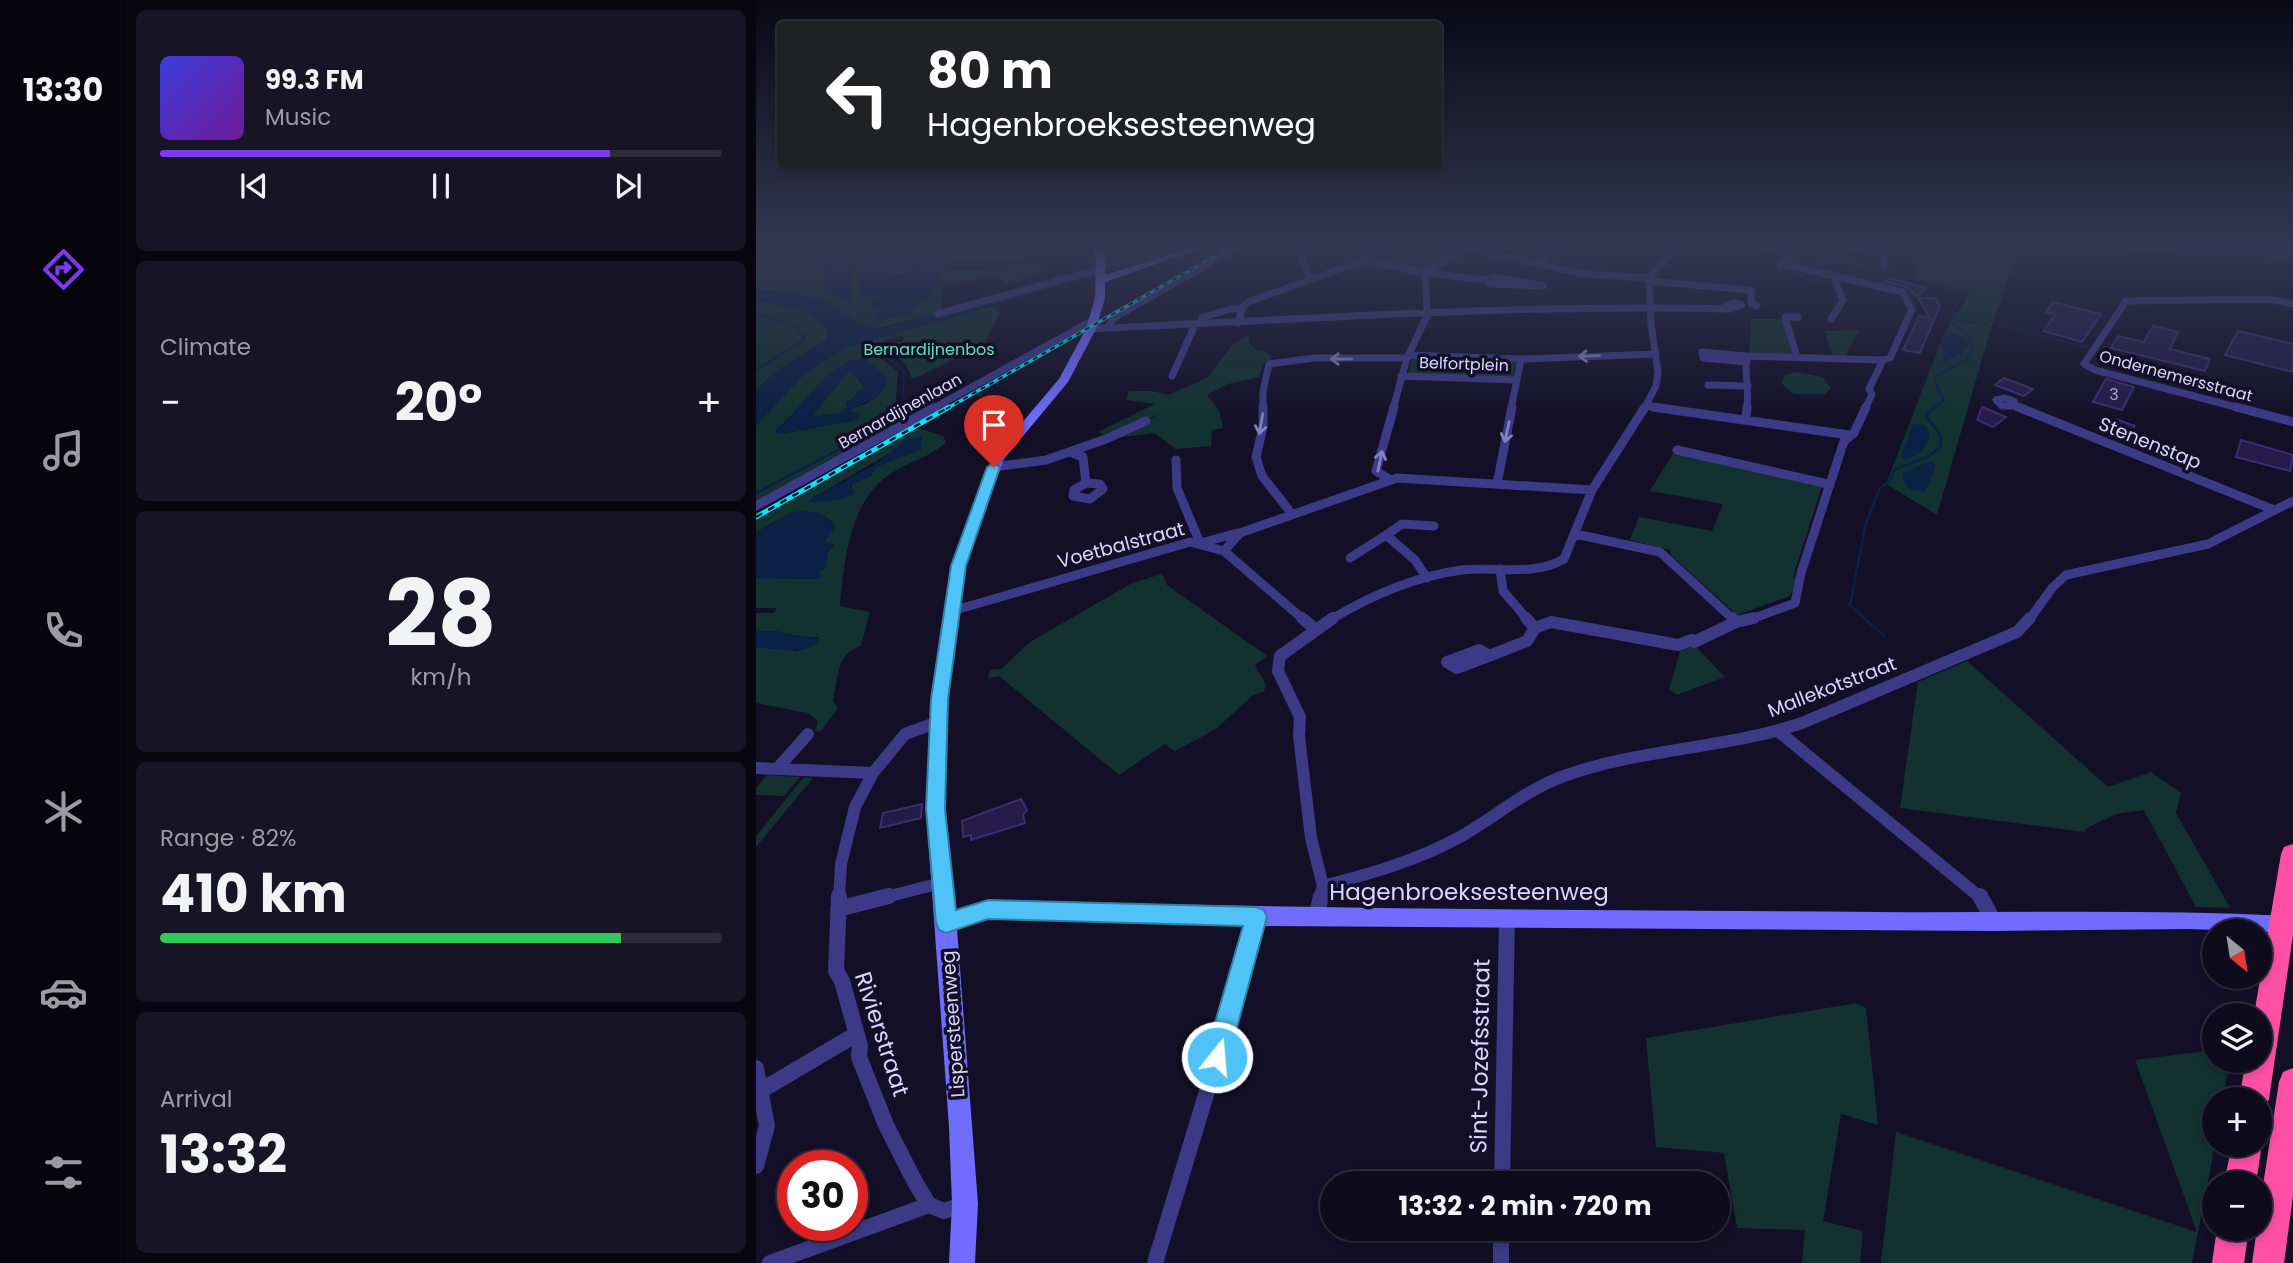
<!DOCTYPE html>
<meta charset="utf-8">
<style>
body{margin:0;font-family:Poppins,sans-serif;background:#171426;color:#f1f3f6;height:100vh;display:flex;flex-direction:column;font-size:26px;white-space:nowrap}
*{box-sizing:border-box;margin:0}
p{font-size:23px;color:#9b9ba4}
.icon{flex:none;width:38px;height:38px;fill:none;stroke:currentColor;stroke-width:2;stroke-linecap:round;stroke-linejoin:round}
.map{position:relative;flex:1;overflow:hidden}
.side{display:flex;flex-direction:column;gap:10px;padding:10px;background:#080610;width:630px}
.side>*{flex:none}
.top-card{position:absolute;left:21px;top:21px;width:665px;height:147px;border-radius:7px;box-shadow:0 4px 10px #0003,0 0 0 2px #2e2b3b;background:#202124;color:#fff;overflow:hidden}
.needle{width:46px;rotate:150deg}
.fabs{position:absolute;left:1446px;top:919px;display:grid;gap:14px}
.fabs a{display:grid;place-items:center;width:70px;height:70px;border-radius:50%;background:#0e0b1d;box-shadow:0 4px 10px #0003,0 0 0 2px #2e2b3b;font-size:35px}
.speed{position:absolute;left:21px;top:1150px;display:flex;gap:14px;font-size:35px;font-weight:700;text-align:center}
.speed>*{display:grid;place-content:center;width:91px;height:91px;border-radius:50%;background:#0e0b1d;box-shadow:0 4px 10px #0003,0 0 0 2px #2e2b3b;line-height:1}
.speed .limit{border:10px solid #d22;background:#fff;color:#111}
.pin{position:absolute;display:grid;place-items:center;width:60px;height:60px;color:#fff;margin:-72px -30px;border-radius:50% 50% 50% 0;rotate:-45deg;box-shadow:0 0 7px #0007}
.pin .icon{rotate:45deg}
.me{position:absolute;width:77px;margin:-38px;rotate:17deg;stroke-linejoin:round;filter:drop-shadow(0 0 5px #0008)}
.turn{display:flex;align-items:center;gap:24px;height:147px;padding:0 35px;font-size:32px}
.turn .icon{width:91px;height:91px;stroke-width:2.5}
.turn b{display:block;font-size:49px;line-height:60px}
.big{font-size:52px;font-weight:700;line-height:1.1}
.side .tile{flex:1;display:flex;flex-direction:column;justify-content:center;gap:10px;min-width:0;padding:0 24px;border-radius:10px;background:#171426}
.side .dial{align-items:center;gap:0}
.dial b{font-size:91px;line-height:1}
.song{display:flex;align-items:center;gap:21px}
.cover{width:84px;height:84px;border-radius:10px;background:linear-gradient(135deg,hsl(240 70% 55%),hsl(280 70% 35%))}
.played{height:7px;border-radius:4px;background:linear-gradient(90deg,#7c3aed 80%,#2e2b3b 80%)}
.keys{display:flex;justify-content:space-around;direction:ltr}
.heat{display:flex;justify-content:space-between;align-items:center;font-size:38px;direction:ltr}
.charge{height:10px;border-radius:5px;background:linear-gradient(90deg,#34c759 82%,#2e2b3b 0)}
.trip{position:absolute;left:564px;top:1171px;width:410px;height:70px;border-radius:35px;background:#0e0b1d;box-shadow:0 4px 10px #0003,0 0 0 2px #2e2b3b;font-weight:700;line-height:70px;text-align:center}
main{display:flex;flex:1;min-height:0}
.tab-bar{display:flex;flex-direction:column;width:126px;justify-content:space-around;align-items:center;background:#06040c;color:#9b9ba4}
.tab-bar .icon{width:49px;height:49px}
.tab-bar .active{color:#7c3aed}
.tab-bar b{font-size:32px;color:#f1f3f6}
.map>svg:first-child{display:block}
</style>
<main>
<nav class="tab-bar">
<b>13:30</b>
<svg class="icon active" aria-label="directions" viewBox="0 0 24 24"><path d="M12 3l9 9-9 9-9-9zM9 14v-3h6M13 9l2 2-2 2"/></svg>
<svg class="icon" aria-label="music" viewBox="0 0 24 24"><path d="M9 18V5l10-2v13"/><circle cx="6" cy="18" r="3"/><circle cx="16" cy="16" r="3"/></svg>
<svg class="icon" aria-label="phone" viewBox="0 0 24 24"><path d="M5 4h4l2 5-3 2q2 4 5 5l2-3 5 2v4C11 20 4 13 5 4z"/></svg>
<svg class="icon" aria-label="climate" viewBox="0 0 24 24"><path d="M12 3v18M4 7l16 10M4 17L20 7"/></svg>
<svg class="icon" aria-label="car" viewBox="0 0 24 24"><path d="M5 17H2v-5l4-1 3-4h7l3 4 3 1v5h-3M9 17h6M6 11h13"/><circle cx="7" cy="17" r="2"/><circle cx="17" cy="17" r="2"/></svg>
<svg class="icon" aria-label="filters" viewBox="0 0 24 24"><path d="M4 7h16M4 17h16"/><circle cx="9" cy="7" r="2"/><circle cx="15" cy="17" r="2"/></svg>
</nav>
<section class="side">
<div class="tile">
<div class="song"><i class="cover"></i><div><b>99.3 FM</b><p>Music</p></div></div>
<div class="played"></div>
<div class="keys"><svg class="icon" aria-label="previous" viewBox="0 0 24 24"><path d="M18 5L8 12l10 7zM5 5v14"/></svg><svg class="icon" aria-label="pause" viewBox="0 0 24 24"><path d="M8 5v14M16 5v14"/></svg><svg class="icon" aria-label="next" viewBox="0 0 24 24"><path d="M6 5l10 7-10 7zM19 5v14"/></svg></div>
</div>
<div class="tile"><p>Climate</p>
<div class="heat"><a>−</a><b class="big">20°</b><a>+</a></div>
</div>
<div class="tile dial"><b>28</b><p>km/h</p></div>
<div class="tile"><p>Range · 82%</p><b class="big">410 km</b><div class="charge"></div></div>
<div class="tile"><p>Arrival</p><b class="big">13:32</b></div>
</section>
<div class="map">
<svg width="1537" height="1263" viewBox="0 0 1537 1263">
<rect width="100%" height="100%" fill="#130f27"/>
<path fill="#123130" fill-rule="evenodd" d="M0,248H58L70,263L71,291L95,302C92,282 103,266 91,248H333L334,252L272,254L262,262L198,260L187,269L245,271L255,264L287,266L276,276L250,284L241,276L186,286L185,314L118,329L110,327L67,301L0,289Z
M349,248H417L350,268Z
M636,248H702L668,270L618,258Z
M1164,248L1262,250L1235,328L1181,515L1130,484L1188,334L1214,292L1158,278Z
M0,301C24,304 60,311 73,333L69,341L25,368L0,389Z
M237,306L244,313L228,344L162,377L155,378C155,364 138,355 127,347L149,340L145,336L110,346L142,372L140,398L144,423L155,418L157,403L176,408L0,505V425L49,373L91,347ZM96,359L120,397L110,404L97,407L94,412L99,420L24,434L19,432C45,407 65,378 96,359Z
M995,319H1027L1038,355L993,354Z
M1103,330L1090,355L1076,354L1068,331Z
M494,334L492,342L500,350L509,351L516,358L508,363L503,377L472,384L451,395L463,410L467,428L456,430L455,446L420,449L398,433L358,438L408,412L352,437L342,432L399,404L370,400L373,391H396L412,395L451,378L477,344Z
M657,358L761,361L757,377L652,373Z
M92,372H96L108,387L90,404L92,407L84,413L55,417Z
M1040,372L1067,377L1075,388L1069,394H1038L1025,383L1029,375Z
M162,428L187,436L190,442C174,458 148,463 130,477C93,505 88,563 84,606L114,612L105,646C80,653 82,679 77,701L82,708L64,732L59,731L62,721L52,713L0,703V647L41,651L61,643L63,637C41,638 22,631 0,631V613H18L21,608H0V578L63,579L62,573L70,566L71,554L78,545L69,543L76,521C48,501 25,517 0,533V520ZM166,437L163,445L120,467L115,476L96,482V492L55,499C92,478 127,455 166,437Z
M918,452L1066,486L1037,577L1040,582L1034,596L981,615L915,555V550L874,540L883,517L956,531L967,504L894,491Z
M406,574L411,585L511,656L499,665L510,685L508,691L496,696L460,729L419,751L409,744L363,775L243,676L232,678L234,670L245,669L274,642L376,583Z
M939,646L969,677L921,695L913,690L924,651Z
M1211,661L1352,787L1395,772L1425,793L1420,813L1474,908L1440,907L1388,810L1360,814L1329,829V832L1144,808L1162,682Z
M11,775L44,777L28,796L0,795V788Z
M48,777L57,778L0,847V836Z
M1101,1003L1110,1008L1122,1125L1085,1114L1067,1221L1107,1231L1104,1263H1046L1049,1230L981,1228L968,1153L900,1147L890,1038Z
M1458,1050V1060L1474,1061L1467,1099H1458L1459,1145L1436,1263H1125L1140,1132L1441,1232L1379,1060Z"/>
<path fill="#0a2045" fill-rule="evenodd" d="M58,248H91C106,271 88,282 98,301L95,302L69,289L70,263Z
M417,248H434L91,347L49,373L0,425V389L25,368L69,341L73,334C60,311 24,304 0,301V289C22,291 46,294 67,301C88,309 105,330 127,329L335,273Z
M118,255L181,259L185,264L106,278L105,258Z
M179,269L183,272L184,286L176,291V298L155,303L165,304L154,314L124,320L117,313L125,308H114L112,303L130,297L109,299L102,291L105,280Z
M1200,334L1210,339L1212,346L1205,354L1188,361L1185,343L1191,335Z
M109,358L132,378C126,404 109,398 95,410L94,412H105L102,419L24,434L19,432C48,408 68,362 109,358ZM92,372H96L108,386L90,405L92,407L84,413L56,417Z
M1161,424L1169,426L1174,433C1173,446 1162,459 1148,459L1145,456L1157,425Z
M164,436L165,448L162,451L120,467L115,476L94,485L99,494L86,499L52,503L55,499L118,465L149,441Z
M1172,462H1177L1180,466L1169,492L1154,489L1147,482V473Z
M36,512C52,510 70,512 79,527L69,542L78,544L71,554L70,566L62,573L65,576L63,579L0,578V533Z
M0,631H23L30,635L65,639C49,657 26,647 5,648L0,647Z"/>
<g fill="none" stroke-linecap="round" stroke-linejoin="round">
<path stroke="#0a2045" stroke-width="2" d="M1031,248L1058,254
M1526,250L1537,251
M1394,252L1405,253
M1416,253L1440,254
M201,256L258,259
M1064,256L1124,270
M1034,263L1043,254
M1033,269L1049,279L1072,282
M1131,272L1204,291L1206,294L1200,306
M1199,308L1195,319L1232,325
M0,313L38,326L49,339L0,370
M1244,325L1331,347
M117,345L148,371L147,396L150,409
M1177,409L1188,400L1177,378L1209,360L1217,350L1212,335L1193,322L1195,319"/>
<path stroke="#0a2045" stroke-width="2.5" d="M143,417L151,414
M148,420L151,414L149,407
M0,493L103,439
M1128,636L1094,605L1110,523L1124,488L1134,481L1138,470L1173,456L1185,446L1184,435L1170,415L1180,407"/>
</g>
<path fill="#241b48" stroke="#3b2d74" stroke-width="2" d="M1133,278L1170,288L1161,296L1148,286L1129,282Z
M1162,298H1179L1184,306L1164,353L1147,350L1163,316L1174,318Z
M1297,302L1345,314L1326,342L1287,331L1300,314L1290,312Z
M1397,326L1422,332L1414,349L1454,359L1449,371L1355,348L1362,336L1388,342Z
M1482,331L1537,344V372L1469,355Z
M1248,378L1277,389L1268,396L1239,385Z
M1350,379L1378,387L1366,410L1337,402Z
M1226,407L1250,417L1237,427L1221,420Z
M1360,419L1379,426L1366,437L1346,429Z
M1485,440L1537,455L1534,471L1480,457Z
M265,799L271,810L267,815L269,823L215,840V835L207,837L206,821Z
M166,804L165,818L124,828L127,813Z"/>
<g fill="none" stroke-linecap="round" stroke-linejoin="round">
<path stroke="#3c3a86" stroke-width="7" d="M541,248L553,276L559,279
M712,248L828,274L893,278
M1010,248L1030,252L1034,257L1024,265
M1097,248L1129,254
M1372,248L1537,254
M610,260L662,272L731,280
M782,263L804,248
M1027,264L1146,292L1156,309L1134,358L1127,360L1113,389L1116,394L1109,409
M1128,268L1129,248
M669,273L709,248
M669,273L671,313
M740,277L787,286L734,284L731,280Z
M892,281L995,290V303L1001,306
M181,314L345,269
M445,318L474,309H486
M1075,319L1087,300L1079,281L1082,278
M482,323L487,306L492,302L604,262L631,248
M351,328L358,318L480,248
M335,329C548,319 761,304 974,309L986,305L978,303L967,308
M652,355L765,359L900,354
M990,356L946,352L947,358L991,362
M1041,357L1029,317H1042
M416,376L439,325
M645,376L761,380
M952,385L992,386
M1249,398L1258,401L1259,406H1246L1240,400Z
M890,406L909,409
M1259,406L1266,409
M176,409L339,319
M507,409V392L513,364L558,358H651
M637,409L651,358L671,316
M755,409L765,359
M888,409L900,386L902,372L895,324L893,278L920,248
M991,409C993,390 989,375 990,356L1127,360
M1487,409L1339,370L1328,364L1370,301L1513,299L1537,304"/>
<path stroke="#3c3a86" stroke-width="9" d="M507,407V427L500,457L506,476L536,514
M897,407L1093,435
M1262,407L1518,510
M1480,407L1537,422
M990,420L991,407
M921,450L1072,484
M314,452L327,457L330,483
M420,460L421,488L444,543L482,533
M238,467L290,460L350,439L390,421
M633,479L620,471L638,407
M330,483L344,484L347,489L334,499L317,496L318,490Z
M741,484L756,407
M0,506L179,407
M819,534L904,552L978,620
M630,535L646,524L678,526
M468,551L484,533L641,478L836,490
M594,558L630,535L659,560L671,578
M744,569L747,591L772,620
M196,611L434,542L468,551L548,620
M574,620C614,596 660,576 706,570C741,566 776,577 808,559L836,490L889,407
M993,620L1039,603L1045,573L1088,441L1098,433L1110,407
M1273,620L1296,588L1310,575L1452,544L1537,501"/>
<path stroke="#3c3a86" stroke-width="12" d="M546,618L559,629
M770,618L779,628
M976,618L980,622
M980,622L998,618
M938,642L980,622
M723,650L733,656L701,668L691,662Z
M733,656L771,641L779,628L795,622L922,645L936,640
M1022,731L1225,898
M0,768L117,773
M21,769L52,734
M567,886C613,874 660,861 702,838C738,818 769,790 808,776C886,748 969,749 1046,723L1261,632L1274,618
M83,898L85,864L99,807L117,773L149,734L182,722
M126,898L185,883
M564,898L567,886L555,838L543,736L544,717L522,671L524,656L577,618"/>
<path stroke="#3c3a86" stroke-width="16" d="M83,896L80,971L86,981L104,1046L103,1057L130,1125L159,1182L173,1205L188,1211L209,1204
M1224,896L1238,922
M82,909L133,896
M560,917L565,896
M0,1068L11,1126L0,1166
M4,1091L99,1035
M746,1183L751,919
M745,1228V1263
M14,1263L173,1205
M399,1263L481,992L500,917"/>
<path fill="#6f6cff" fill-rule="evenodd" d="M337,248H345L350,259L349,275L435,248H447L349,282V298L340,329L312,382L248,459L209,566L192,699L188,809L199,911L232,901L252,900C542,909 831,910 1121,912C1258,913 1396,909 1533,916L1537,917V933L1434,929L1238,931L500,926L232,919L201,929L222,1204L219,1263H193L196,1204L193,1127L170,809L176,699L195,566L236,458L303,379L330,329L339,298L340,259Z
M1503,935C1515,940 1526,951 1531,962L1528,969L1520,972L1512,969L1503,960Z"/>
<path fill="#ff50a5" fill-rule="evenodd" d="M1537,844V935L1513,1099L1508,1109L1503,1112V1099H1483L1490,1060H1503V1015H1498L1525,854L1528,847Z
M1537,1068V1196L1528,1263H1496L1501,1228H1503V1211L1523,1082L1527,1072Z
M1503,1137L1506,1144L1500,1183H1468L1476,1144H1503Z
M1461,1228H1493L1488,1263H1456Z"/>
<defs>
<path id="rail-far1" d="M190,409L473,248"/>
<path id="rail" d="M0,517L193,407"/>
</defs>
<use href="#rail-far1" stroke="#01e7ff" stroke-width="3.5"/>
<use href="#rail" stroke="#01e7ff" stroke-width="5"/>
<use href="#rail-far1" stroke="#130f27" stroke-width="2" stroke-dasharray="5" stroke-linecap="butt"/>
<use href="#rail" stroke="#130f27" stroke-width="2.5" stroke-dasharray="7" stroke-linecap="butt"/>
</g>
<defs><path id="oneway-shaft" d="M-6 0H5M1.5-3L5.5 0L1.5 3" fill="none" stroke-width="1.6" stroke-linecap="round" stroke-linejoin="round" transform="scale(1.75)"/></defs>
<g stroke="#8380bc">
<use href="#oneway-shaft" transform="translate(833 356) rotate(178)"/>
<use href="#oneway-shaft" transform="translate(585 359) rotate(179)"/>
<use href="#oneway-shaft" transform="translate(505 424) rotate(100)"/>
<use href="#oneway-shaft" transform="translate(751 432) rotate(102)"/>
<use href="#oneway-shaft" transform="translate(624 461) rotate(-78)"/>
</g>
<linearGradient id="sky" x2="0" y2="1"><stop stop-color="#0a0815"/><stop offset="0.58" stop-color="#333752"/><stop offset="1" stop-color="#333752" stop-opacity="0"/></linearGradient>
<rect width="1537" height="424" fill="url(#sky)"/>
<path fill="#4fc3f7" stroke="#337fa1" stroke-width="2" d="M238,463L244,467L210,566L192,699L189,809L200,910L232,900L500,907L508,910L511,917L473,1057L469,1065L461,1069L453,1065L449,1057L487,926L232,919L190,933L183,930L180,923L170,809L175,699L195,566L231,467Z"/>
<g text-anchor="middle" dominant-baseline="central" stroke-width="7" stroke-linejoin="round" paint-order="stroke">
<g font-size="16" fill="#60e1bf" stroke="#130f27">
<text x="173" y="349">Bernardijnenbos</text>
</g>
<g font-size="16" fill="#dad5ff" stroke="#130f27">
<text transform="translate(708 364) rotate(2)">Belfortplein</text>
<text transform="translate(1420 376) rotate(15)">Ondernemersstraat</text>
<text transform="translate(144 411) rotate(-29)">Bernardijnenlaan</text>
</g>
<g font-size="16" fill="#aca6d1">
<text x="1358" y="394">3</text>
</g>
<g font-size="19" fill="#dad5ff" stroke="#130f27">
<text transform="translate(1394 443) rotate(22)">Stenenstap</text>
<text transform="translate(365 545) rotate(-15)">Voetbalstraat</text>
<text transform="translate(1076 687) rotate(-21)">Mallekotstraat</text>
<text transform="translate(197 1024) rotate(-94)">Lispersteenweg</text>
</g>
<g font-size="23" fill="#dad5ff" stroke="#130f27">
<text x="713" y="892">Hagenbroeksesteenweg</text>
<text transform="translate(126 1034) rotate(72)">Rivierstraat</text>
<text transform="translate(724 1056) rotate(-89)">Sint-Jozefsstraat</text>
</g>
</g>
</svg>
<div class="fabs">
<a><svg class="needle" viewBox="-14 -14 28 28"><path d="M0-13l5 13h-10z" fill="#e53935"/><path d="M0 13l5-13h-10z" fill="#9b9ba4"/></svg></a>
<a><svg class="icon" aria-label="layers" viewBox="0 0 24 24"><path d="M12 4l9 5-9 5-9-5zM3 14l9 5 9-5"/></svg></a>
<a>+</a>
<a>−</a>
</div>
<div class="speed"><div class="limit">30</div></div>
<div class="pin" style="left:238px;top:467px;background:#d93025"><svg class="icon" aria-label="arrive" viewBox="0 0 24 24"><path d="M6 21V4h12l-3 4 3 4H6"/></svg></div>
<svg class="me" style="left:461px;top:1057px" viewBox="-20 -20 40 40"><circle r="17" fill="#4fc3f7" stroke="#fff" stroke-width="3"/><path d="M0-11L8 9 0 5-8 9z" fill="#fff"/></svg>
<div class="trip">13:32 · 2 min · 720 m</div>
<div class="top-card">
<div class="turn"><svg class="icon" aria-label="left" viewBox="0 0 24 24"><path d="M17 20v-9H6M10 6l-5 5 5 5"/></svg><div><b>80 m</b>Hagenbroeksesteenweg</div></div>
</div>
</div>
</main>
